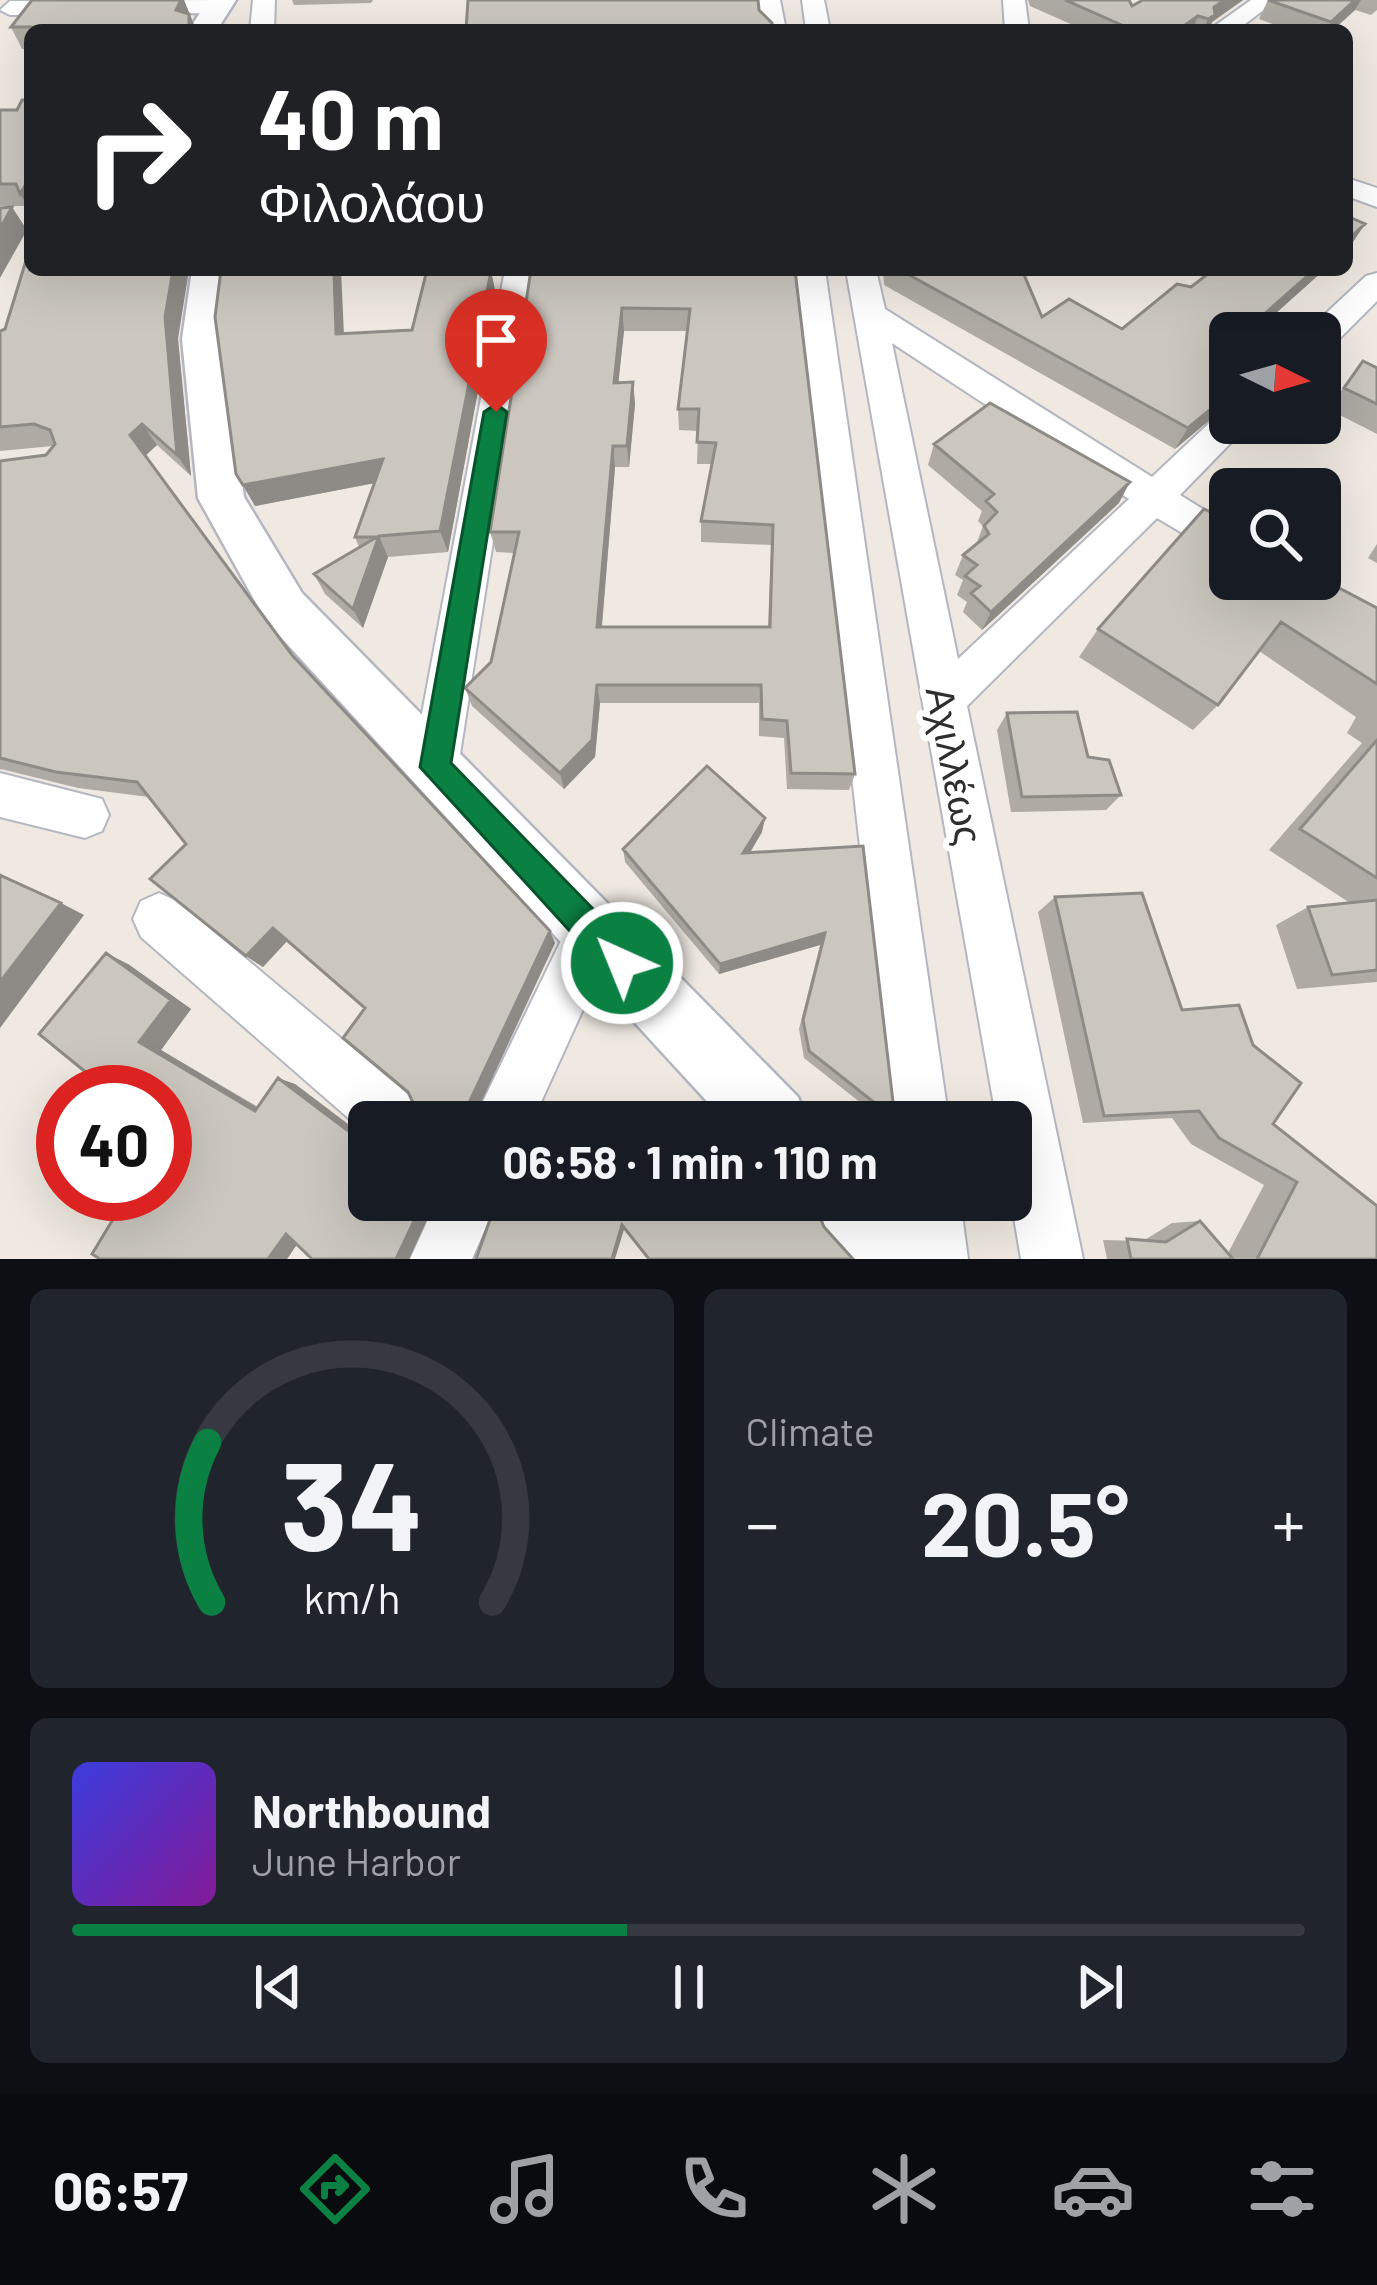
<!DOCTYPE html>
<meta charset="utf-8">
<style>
body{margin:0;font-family:Barlow,sans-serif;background:#20242c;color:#f1f3f6;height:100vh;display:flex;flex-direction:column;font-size:45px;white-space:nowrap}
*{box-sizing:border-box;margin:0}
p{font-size:39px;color:#9ea1a6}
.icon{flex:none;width:66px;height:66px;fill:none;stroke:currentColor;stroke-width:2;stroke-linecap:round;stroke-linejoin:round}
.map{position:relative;height:1259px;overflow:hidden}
.details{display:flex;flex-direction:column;gap:30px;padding:30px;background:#0d0f14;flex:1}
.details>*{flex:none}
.banner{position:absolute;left:24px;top:24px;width:1329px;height:252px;border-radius:18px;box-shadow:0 12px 48px #0002;background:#202124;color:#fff;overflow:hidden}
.needle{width:78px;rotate:95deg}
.controls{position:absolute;left:1209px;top:312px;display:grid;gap:24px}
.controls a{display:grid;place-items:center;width:132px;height:132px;border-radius:18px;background:#171b24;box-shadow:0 12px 48px #0002;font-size:60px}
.speed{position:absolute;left:36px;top:1065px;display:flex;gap:24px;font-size:60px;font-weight:700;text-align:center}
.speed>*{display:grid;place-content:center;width:156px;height:156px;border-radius:50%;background:#171b24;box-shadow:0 12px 48px #0002;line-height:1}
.speed .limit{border:18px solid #d22;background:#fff;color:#111}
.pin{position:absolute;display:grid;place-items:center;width:102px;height:102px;color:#fff;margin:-123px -51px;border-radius:50% 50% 50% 0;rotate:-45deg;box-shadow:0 0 12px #0007}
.pin .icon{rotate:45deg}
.me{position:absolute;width:132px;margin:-66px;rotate:316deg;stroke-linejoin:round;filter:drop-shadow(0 0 9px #0008)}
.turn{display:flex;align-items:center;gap:42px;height:252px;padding:0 36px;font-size:54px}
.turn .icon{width:156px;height:156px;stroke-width:2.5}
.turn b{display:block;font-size:84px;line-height:102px}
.big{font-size:90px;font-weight:700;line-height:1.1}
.details .widget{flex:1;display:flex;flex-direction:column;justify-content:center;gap:18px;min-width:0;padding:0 42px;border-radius:18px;background:#20242c}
.details .dial{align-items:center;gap:0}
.dial svg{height:312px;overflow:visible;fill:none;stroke:#363941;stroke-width:7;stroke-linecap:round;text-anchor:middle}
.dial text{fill:#f1f3f6;stroke:none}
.song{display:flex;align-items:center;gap:36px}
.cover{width:144px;height:144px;border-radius:18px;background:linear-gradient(135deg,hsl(240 70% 55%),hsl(290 70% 35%))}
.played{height:12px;border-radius:6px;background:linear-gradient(90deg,#0b8043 45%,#363941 45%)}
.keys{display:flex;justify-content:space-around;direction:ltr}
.heat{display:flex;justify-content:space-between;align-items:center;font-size:66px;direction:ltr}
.details .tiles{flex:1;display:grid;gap:30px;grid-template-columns:1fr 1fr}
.widget:last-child{grid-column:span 2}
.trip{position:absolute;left:348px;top:1101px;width:684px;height:120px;border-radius:18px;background:#171b24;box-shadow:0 12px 48px #0002;font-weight:700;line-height:120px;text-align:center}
.menu{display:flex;height:192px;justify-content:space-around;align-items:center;background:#090b0e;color:#9ea1a6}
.menu .icon{width:84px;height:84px}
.menu .selected{color:#0b8043}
.menu b{font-size:54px;color:#f1f3f6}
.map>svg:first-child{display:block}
</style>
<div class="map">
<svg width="1377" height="1259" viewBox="0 0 1377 1259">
<rect width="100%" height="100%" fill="#efe9e1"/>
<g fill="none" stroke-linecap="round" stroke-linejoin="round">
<defs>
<path id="minor" d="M221,0L229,6L218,13L10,15L0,10L10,1Z
M253,0H275L274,30H250Z
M758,0H780L786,30H762Z
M802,0H824L830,30H806Z
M1003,0H1025L1029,30H1005Z
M1251,0H1277L1237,30H1209Z
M1347,178L1377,188V207L1347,196Z
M505,270H535L458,767L451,782L435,788L419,782L412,767Z
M795,270H825L949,1122H891Z
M846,270H876L885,309L1152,477L1219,414L1230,411V423H1250L1180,495L1230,526V561L1157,518L967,706L1083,1259H1021L1011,1200V1122H997ZM892,343L1129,499L958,659Z
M1377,273V301L1332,346L1320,349V333L1308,330L1366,276Z
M0,773L102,799L109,815L102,831L85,838L0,817Z
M159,893L177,901L417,1102L426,1122H369V1136L141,937L133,919L141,901Z
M592,906L610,914L618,932L532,1122H473L574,914Z
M437,1200H498L472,1259H410Z
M900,1200H960L968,1259H906Z"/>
<path id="tertiary" d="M208,0H236L217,30H189Z
M192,270H230L222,339L244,497L302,593L798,1097L808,1122H726L266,621L198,498L182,339Z
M812,1200H899L930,1233L941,1259H853L822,1226Z"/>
</defs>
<use href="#minor" stroke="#b4b7c1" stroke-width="4"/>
<use href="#tertiary" stroke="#b4b7c1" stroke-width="5"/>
<use href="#minor" fill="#fff" fill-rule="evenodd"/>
<use href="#tertiary" fill="#fff" fill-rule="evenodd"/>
</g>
<path fill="#afaba4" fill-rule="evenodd" d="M32,0H184L196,30H30V49H22L11,27Z
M292,0H373L371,3L294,5Z
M1028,0H1129L1132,6L1243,0L1212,22L1209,30H1084L1030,6Z
M1268,0H1377V10L1371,15L1355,10L1333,30H1289L1259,19Z
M30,100V209L28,206H0V110H17Z
M531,270H795L855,774L849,790L787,789L784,738L759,736V703H600L595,757L564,789L472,706L465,688L491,662L514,553L496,552L490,532ZM624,331H688L678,409L679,430L698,431L697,464H712L701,521V542L771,545L768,627H602L615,467H629L635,404L633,382L618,383Z
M883,270H1022L1042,317L1122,329L1191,287L1324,270L1267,321L1230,403L1175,449L884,285Z
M496,294L448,552L388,557L363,628L325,594L314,574L359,547L355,537L374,483L255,506L236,474L344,334L412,330Z
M0,331L178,339L191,476L157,445L145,456L292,655L555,943L369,1200H436L409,1259L297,1244L287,1259H100L165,1194L128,964L191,1009L161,1050L258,1107L295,1084L357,1131L415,1121L419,1115L365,1008L287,941L263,967L246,956L186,844L149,797L78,788L1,769L0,770V461L46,455L53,446L0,451Z
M1363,361L1377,368V434L1328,409Z
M934,444L1119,503L982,630L963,612L967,602L957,595L963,580L955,575L963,555L976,545L983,526L978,521L982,511L928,465Z
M1377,544V563L1368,558Z
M1230,579L1377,608V982L1297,989L1276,925L1308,907L1350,903L1269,850L1362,743L1347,733L1356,717L1259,651L1218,705L1193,730L1079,657L1098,629Z
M1007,713L1088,757L1121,795L1106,810L1011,812L997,730Z
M762,832L750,853L863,846L895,1119L890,1122H885L804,1058L799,1029L820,945L719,974L625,862L623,849Z
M1055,897L1182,1010L1273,1124L1377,1259H1107L1103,1240L1143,1241L1172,1223L1200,1221L1228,1253L1264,1185L1191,1144L1172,1118L1083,1123L1038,912Z"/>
<path fill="#8e8b86" d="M181,0H184L196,30H189L176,10Z
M1225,0H1243L1212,22L1209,30H1203L1214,7Z
M1355,0H1361L1355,10L1333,30H1327L1331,22Z
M1198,16L1192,30H1178Z
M28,181L30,185V209L20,194Z
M12,207L27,230L0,278V229Z
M1365,224L1351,245L1347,249V240Z
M173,270H189L178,339L191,476L177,455L165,317Z
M334,270H341L345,356L336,334Z
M1314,270H1324L1254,333L1261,317Z
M491,271L496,294L448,552L440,531Z
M622,308L624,331L616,405L614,383Z
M633,382L635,404L629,467L627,446Z
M1230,393V403L1175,449L1188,428Z
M142,424L157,445L144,457L130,435Z
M613,446L615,467L600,646L597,627Z
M383,459L391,480L255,506L243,485Z
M1130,482L1119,503L982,630L991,612Z
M379,536L388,557L363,628L353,609Z
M597,685L600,703L595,757L564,789L560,773Z
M765,818L762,832L741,867L743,853Z
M61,903L84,915L0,1028V982Z
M273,928L288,940L263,967L246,956Z
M550,931L555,943L472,1122H460Z
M825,933L820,945L719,974L720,964Z
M106,953L128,964L191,1009L161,1050L273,1117L255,1111L139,1042Z
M278,1078L295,1084L369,1140L355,1136Z
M424,1200H436L409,1259H396Z
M622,1225L625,1226L615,1259H612Z
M286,1234H304L287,1259H268Z"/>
<path fill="#cbc7bf" stroke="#8e8b86" stroke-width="3" fill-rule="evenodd" d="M32,0H181L176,10L189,14V30H105L107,27H11Z
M468,0H758L759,10L772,23L773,30H466Z
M1065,0H1129L1132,6L1143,0H1225L1214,7L1215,15L1208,19L1198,16L1178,30H1133Z
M1268,0H1355L1331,22Z
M22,100H30V181H28L20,194L16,184H0V110H17Z
M12,207L0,229V208Z
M1347,216L1365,224L1347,240Z
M28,254H30V270H173L165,317L177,455L142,424L130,435L292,655L550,931L460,1122H369V1200H424L396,1259H312L286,1234L268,1259H100L92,1254L121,1206L108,1194H165V1092H110L39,1034L106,953L171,1000L139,1042L255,1111L278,1078L355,1136L360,1121H415L419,1115L408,1092L343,1038L365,1008L273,928L246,956L150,879L186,844L137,782L56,772L0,758V461L46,455L55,444L50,430L34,424L0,427V331L5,329Z
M221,270H334L336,334L412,330L426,274L491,271L440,531L379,536L353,609L314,574L377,537H355L383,459L243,485L236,474L215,317Z
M531,270H795L855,774L791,773L787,721L762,719L761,685H597L592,740L560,773L465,688L491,662L519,532H490ZM622,308L690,309L678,409H699L697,442L716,443L701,521L773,525L770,627H597L613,446H627L633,382L614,383Z
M900,270H1022L1042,317L1069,299L1122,329L1177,284L1191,287L1213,270H1314L1261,317L1276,326L1272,333H1230V393L1188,428Z
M1363,361L1377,368V404L1344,388Z
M990,403L1130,482L991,612L971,593L980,586L965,576L977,565L963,555L989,534L984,526L997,512L986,501L994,494L934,444Z
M1204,509L1230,521V579L1320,578L1377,608V684L1281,622L1218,705L1098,629Z
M1077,712L1088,757L1109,760L1121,795L1022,797L1007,713Z
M1377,740V878L1300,829Z
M707,766L765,818L743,853L863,846L895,1119L809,1051L803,1020L825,933L720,964L623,849Z
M0,875L61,903L0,982Z
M1142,893L1182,1010L1239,1005L1253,1045L1301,1083L1273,1124L1377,1206V1259H1257L1297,1182L1219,1138L1199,1111L1104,1116L1055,897Z
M1377,900V970L1332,975L1308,907Z
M711,1106L731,1122H695Z
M497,1200H813L824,1227L853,1259H649L622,1225L612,1259H476Z
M1200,1221L1233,1259H1131L1127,1239L1166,1242Z"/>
<path fill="#0b8043" stroke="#07532c" stroke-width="3" d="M496,404L507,412L451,763L634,951L639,963L634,975L622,980L610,975L420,767L484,412Z"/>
<g text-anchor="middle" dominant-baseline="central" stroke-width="12" stroke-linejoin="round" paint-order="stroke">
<g font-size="39" fill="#2e2e2e" stroke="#fff">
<text transform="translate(956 765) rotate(79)">Αχιλλέως</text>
</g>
</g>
</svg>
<div class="controls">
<a><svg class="needle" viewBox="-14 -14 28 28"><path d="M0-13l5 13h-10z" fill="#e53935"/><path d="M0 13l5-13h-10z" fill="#9ea1a6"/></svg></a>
<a><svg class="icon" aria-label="search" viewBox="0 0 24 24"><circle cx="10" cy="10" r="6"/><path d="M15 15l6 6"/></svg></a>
</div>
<div class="speed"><div class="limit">40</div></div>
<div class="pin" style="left:496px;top:412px;background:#d93025"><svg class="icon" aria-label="arrive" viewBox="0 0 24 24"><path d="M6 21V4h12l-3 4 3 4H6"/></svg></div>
<svg class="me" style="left:622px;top:963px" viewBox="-20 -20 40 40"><circle r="17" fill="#0b8043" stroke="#fff" stroke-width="3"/><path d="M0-11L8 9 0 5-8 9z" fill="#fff"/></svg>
<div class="trip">06:58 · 1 min · 110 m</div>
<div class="banner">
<div class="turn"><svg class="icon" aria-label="right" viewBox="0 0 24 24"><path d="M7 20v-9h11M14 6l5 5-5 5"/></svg><div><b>40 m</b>Φιλολάου</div></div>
</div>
</div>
<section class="details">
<div class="tiles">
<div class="widget dial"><svg viewBox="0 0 100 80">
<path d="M14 69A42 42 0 1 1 86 69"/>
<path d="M14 69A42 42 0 0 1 13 28" stroke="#0b8043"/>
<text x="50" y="56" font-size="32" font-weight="700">34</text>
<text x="50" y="72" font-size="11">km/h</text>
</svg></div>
<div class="widget"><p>Climate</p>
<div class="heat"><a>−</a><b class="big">20.5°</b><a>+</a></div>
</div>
<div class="widget">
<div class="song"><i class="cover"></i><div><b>Northbound</b><p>June Harbor</p></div></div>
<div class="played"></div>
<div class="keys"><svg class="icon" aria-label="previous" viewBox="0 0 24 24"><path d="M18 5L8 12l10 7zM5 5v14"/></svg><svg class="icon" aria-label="pause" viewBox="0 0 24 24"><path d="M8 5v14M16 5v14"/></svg><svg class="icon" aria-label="next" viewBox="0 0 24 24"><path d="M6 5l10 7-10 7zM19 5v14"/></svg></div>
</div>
</div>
</section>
<nav class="menu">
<b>06:57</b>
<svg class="icon selected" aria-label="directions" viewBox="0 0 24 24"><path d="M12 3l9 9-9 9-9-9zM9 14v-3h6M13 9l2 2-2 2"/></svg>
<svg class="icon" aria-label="music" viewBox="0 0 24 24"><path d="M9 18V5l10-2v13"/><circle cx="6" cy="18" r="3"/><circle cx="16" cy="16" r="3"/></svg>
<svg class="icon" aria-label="phone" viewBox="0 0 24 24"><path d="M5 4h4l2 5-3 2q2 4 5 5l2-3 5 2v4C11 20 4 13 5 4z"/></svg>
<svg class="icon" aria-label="climate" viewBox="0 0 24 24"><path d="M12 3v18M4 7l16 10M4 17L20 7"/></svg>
<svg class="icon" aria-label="car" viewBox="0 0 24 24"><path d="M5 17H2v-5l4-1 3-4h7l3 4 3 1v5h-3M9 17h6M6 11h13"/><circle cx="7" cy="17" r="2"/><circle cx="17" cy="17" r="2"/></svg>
<svg class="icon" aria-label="filters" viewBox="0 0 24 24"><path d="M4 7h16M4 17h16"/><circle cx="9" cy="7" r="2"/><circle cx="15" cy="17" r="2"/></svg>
</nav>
